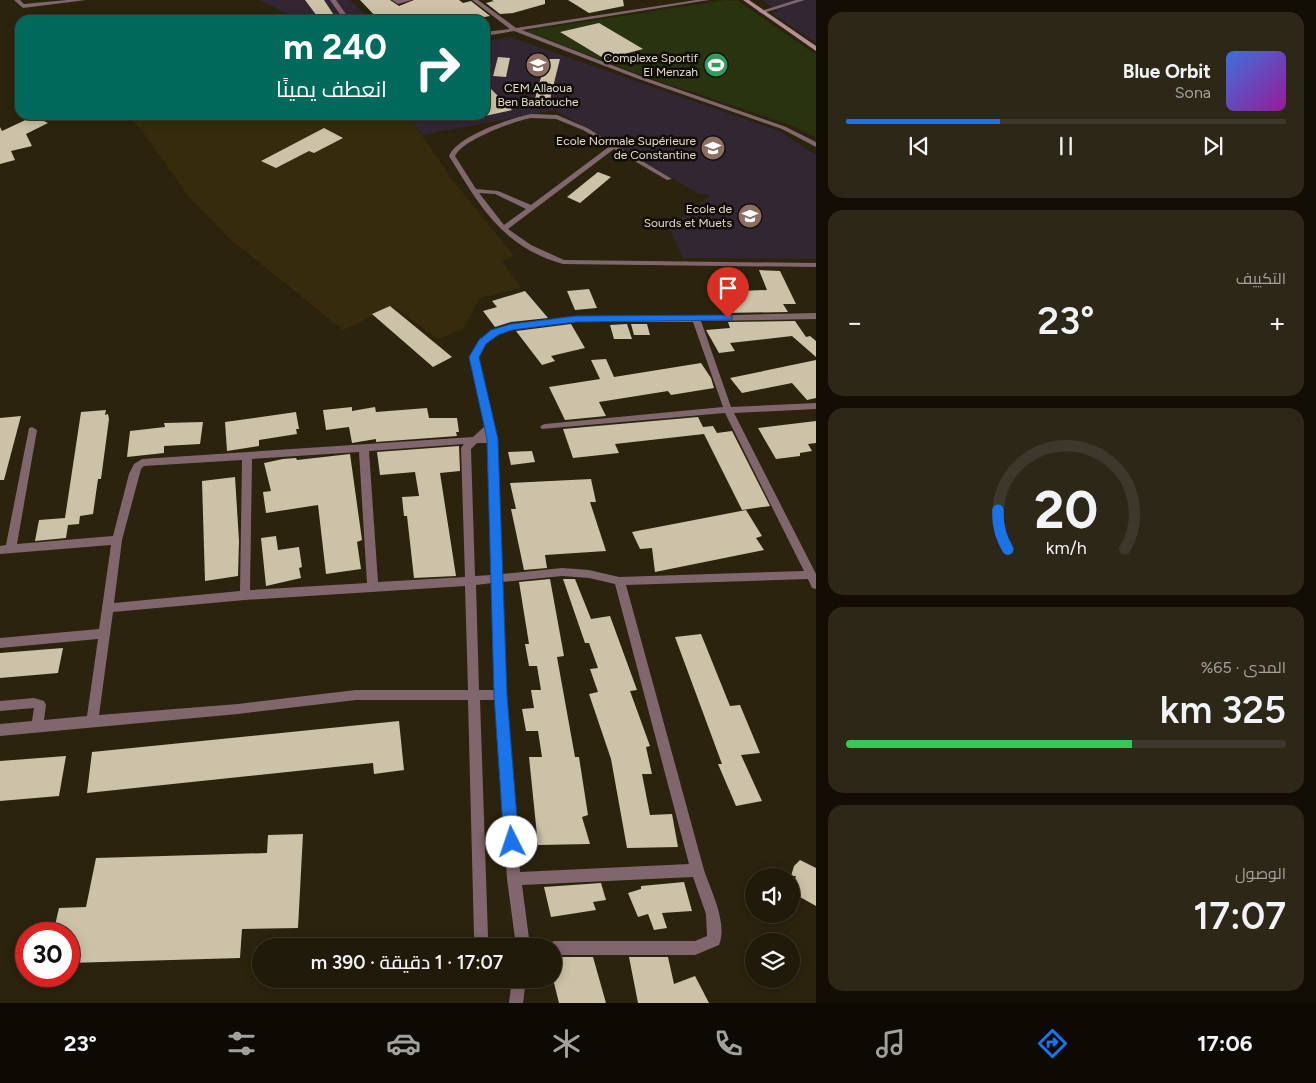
<!DOCTYPE html>
<html lang="ar">
<meta charset="utf-8">
<style>
body{margin:0;font-family:Figtree,Cairo,sans-serif;background:#2d2718;color:#f1f3f6;direction:rtl;height:100vh;display:flex;flex-direction:column;font-size:19px;white-space:nowrap}
*{box-sizing:border-box;margin:0}
p{font-size:16px;color:#a2a19c}
.icon{flex:none;width:28px;height:28px;fill:none;stroke:currentColor;stroke-width:2;stroke-linecap:round;stroke-linejoin:round}
.map{position:relative;flex:1;overflow:hidden;direction:ltr}
.sheet{display:flex;flex-direction:column;gap:12px;padding:12px;background:#120e06;width:500px}
.sheet>*{flex:none}
.hud{position:absolute;left:15px;top:15px;width:475px;height:105px;border-radius:15px;box-shadow:0 2px 12px #0003,0 0 0 1px #3d382b;direction:rtl;background:#00695c;color:#fff;overflow:hidden}
.fabs{position:absolute;left:745px;top:868px;display:grid;gap:10px}
.fabs a{display:grid;place-items:center;width:55px;height:55px;border-radius:50%;background:#201a0a;box-shadow:0 2px 12px #0003,0 0 0 1px #3d382b;font-size:25px}
.speed{position:absolute;left:15px;top:922px;display:flex;gap:10px;font-size:25px;font-weight:700;text-align:center}
.speed>*{display:grid;place-content:center;width:65px;height:65px;border-radius:50%;background:#201a0a;box-shadow:0 2px 12px #0003,0 0 0 1px #3d382b;line-height:1}
.speed .limit{border:8px solid #d22;background:#fff;color:#111}
.pin{position:absolute;display:grid;place-items:center;width:42px;height:42px;color:#fff;margin:-51px -21px;border-radius:50% 50% 50% 0;rotate:-45deg;box-shadow:0 0 5px #0007}
.pin .icon{rotate:45deg}
.me{position:absolute;width:55px;margin:-28px;rotate:356deg;stroke-linejoin:round;filter:drop-shadow(0 0 4px #0008)}
.turn{display:flex;align-items:center;gap:18px;height:105px;padding:0 20px;font-size:22px}
.turn .icon{width:65px;height:65px;stroke-width:2.5}
.turn b{display:block;font-size:35px;line-height:42px}
.big{font-size:38px;font-weight:600;line-height:1.1}
.sheet .card{flex:1;display:flex;flex-direction:column;justify-content:center;gap:8px;min-width:0;padding:0 18px;border-radius:15px;background:#2d2718}
.sheet .dial{align-items:center;gap:0}
.dial svg{height:130px;overflow:visible;fill:none;stroke:#3d382b;stroke-width:7;stroke-linecap:round;text-anchor:middle}
.dial text{fill:#f1f3f6;stroke:none}
.song{display:flex;align-items:center;gap:15px}
.cover{width:60px;height:60px;border-radius:8px;background:linear-gradient(135deg,hsl(220 70% 55%),hsl(300 70% 35%))}
.played{height:5px;border-radius:2px;background:linear-gradient(90deg,#1a73e8 35%,#3d382b 35%)}
.keys{display:flex;justify-content:space-around;direction:ltr}
.heat{display:flex;justify-content:space-between;align-items:center;font-size:28px;direction:ltr}
.charge{height:8px;border-radius:4px;background:linear-gradient(90deg,#34c759 65%,#3d382b 0)}
.trip{position:absolute;left:252px;top:938px;width:310px;height:50px;border-radius:25px;background:#201a0a;box-shadow:0 2px 12px #0003,0 0 0 1px #3d382b;font-weight:600;line-height:50px;text-align:center;direction:rtl}
.tab-bar{display:flex;height:80px;justify-content:space-around;align-items:center;background:#0d0a04;color:#a2a19c}
.tab-bar .icon{width:35px;height:35px}
.tab-bar .on{color:#1a73e8}
.tab-bar b{font-size:22px;color:#f1f3f6}
main{display:flex;flex:1;min-height:0}
.map>svg:first-child{display:block}
</style>
<main>
<section class="sheet">
<div class="card">
<div class="song"><i class="cover"></i><div><b>Blue Orbit</b><p>Sona</p></div></div>
<div class="played"></div>
<div class="keys"><svg class="icon" aria-label="previous" viewBox="0 0 24 24"><path d="M18 5L8 12l10 7zM5 5v14"/></svg><svg class="icon" aria-label="pause" viewBox="0 0 24 24"><path d="M8 5v14M16 5v14"/></svg><svg class="icon" aria-label="next" viewBox="0 0 24 24"><path d="M6 5l10 7-10 7zM19 5v14"/></svg></div>
</div>
<div class="card"><p>التكييف</p>
<div class="heat"><a>−</a><b class="big">23°</b><a>+</a></div>
</div>
<div class="card dial"><svg viewBox="0 0 100 80">
<path d="M14 69A42 42 0 1 1 86 69"/>
<path d="M14 69A42 42 0 0 1 8 45" stroke="#1a73e8"/>
<text x="50" y="56" font-size="32" font-weight="700">20</text>
<text x="50" y="72" font-size="11">km/h</text>
</svg></div>
<div class="card"><p>المدى · 65%</p><b class="big">325 km</b><div class="charge"></div></div>
<div class="card"><p>الوصول</p><b class="big">17:07</b></div>
</section>
<div class="map">
<svg width="816" height="1003" viewBox="0 0 816 1003">
<rect width="100%" height="100%" fill="#2b230d"/>
<path fill="#362b0d" d="M127,115H408L454,182L514,256L502,261L521,288L480,298L463,329L438,339L393,306L343,330L230,239L189,197L142,131Z"/>
<path fill="#332633" d="M259,0H350L370,20H300Z
M761,0H816V43L772,13L778,11Z
M510,37L779,131L816,155V259L683,258L669,228L711,195L699,194L555,110L422,135L408,115H485V41Z"/>
<path fill="#2a330f" d="M726,0L738,1L816,55V137L791,125L644,76L526,31Z"/>
<path fill="#ccc2a7" d="M305,0H324L337,20H320Z
M360,0H390L399,6L414,0H459L463,3L471,1L490,16L469,20H379Z
M491,0H545V4L513,13L500,14L486,3L494,1Z
M568,0H623L624,6L589,13Z
M599,23L643,49L605,59L560,32Z
M498,57L510,58L506,77L493,76Z
M546,59H560L549,103L533,106Z
M485,83L512,110L485,116Z
M34,116L48,123L26,134L32,146L11,151L15,160L0,164V127L2,131Z
M324,128L343,138L314,153L309,151L276,168L261,161Z
M598,172L611,177L580,203L567,197Z
M759,270L780,271L796,304H783L788,312L723,313L715,292L767,290Z
M589,289L597,308L575,310L567,291Z
M525,291L548,318L511,322L495,327L483,311L497,307L492,301Z
M390,306L452,357L433,367L372,314Z
M795,321L806,337L810,336L816,341V357L792,336L730,343L735,351L719,353L706,330L730,328L728,322Z
M571,324L585,348L551,356L555,361L542,365L516,331Z
M627,324L632,339H614L610,325Z
M631,324H647L650,335H634Z
M606,359L614,377L701,363L711,378L714,388L671,395L668,391L599,402L606,416L565,420L549,387L600,379L591,360Z
M816,360V398L807,400L792,383L742,393L730,378Z
M352,407V411L375,407L376,412L427,408L429,418H457L459,432H456L457,436L376,442V439L352,443L349,427L326,430L323,410Z
M106,410L105,415L108,414L109,419L101,479H98L93,514L80,516L79,524L68,525L66,538L35,541L39,520L65,518L81,412Z
M296,412L299,429H296L297,434L259,440V446L227,451L225,422Z
M21,416L4,480H0V418Z
M698,417L703,427L713,426L717,433L732,431L770,506L742,510L704,434L615,444L619,453L573,458L563,429Z
M816,421V443L808,444L812,451L800,453V456L776,459L758,428Z
M203,422L200,444L164,446V453L127,457L130,431L165,427L164,423Z
M459,446L460,471L440,473L456,576L414,578L407,516H404L402,497L419,496L415,472L380,475L377,452Z
M532,451L535,462L511,465L508,452Z
M350,454L362,540L357,542L361,569L326,574L318,505L266,513L263,492L271,491L264,463L283,459L296,458L297,460Z
M235,477L239,541L238,576L205,581L202,481Z
M591,479L596,502H590L606,551L545,555L547,568L524,570L511,509H516L510,483Z
M746,510L762,536L756,538L764,550L655,572L652,548L640,549L632,532Z
M276,536L278,550L299,547L302,567L299,568L301,578L266,586L261,538Z
M550,579L564,656L557,657L575,757H579L588,815L582,817L590,844L538,845L529,757H542L538,731H526L522,709L534,708L531,690H541L537,666H529L525,644H529L519,582Z
M563,579H575L591,619L610,616L637,690L630,691L650,746L646,747L652,774H642L650,815L672,814L678,847L627,848L611,759L589,694L598,692L590,669L598,668L589,643H585Z
M701,634L730,706L740,705L760,753L741,755L762,801L736,806L718,764H722L675,637Z
M63,648L58,673L0,678V653Z
M399,721L404,770L374,774L373,763L87,793L92,752Z
M66,756L59,796L0,801V761Z
M303,834L298,928L242,929L240,958L69,963L73,936H69V934H53L59,908L86,907L96,858L267,853L268,835Z
M800,860L816,868V906L791,892L796,876H791L794,866Z
M684,882L692,911L662,913L667,928L654,930L648,914L638,917L628,893L641,889V886Z
M601,883L606,900L593,902L596,910L551,917L544,887Z
M554,957H593L606,1003H559L554,983Z
M629,957H668L674,984L695,976L709,1003H638Z"/>
<g fill="none" stroke-linecap="round" stroke-linejoin="round">
<path fill="#80676d" fill-rule="evenodd" d="M14,0H20L24,4L67,0H86L23,8Z
M330,0H336L350,20H344Z
M392,0H412L398,4Z
M472,0H478L516,28L696,0H709L522,30L640,76L786,127L816,142V147L782,129L636,78L514,31L485,36V32L510,29Z
M796,0H805L763,13L758,12Z
M531,114L557,115L587,128L672,179L667,180L614,149L508,229L531,245L564,260L816,263V267L563,264C502,247 480,206 449,156C457,136 511,118 531,114ZM531,118L556,119L583,130L610,146L531,205L498,191L476,189L455,156C462,140 514,121 531,118ZM479,193L495,194L526,209L504,225Z
M816,313V319L701,321L731,407L816,403V409L734,413L816,574V589L812,588L808,579L626,585L704,870C711,891 728,923 719,945L695,955H554V946H548L549,943L554,941H695L707,936L706,914L693,877L522,885L530,946H516L507,879L495,700H480L488,936V937L510,941L512,946H477L474,936L468,700H356L238,714L0,736V724L32,721L34,708L0,711V701L34,698L44,701L46,705L44,720L87,716L98,639L0,648V638L99,629L111,545L0,554V546L6,545L29,428L32,427L37,430L17,544L113,536L129,474L134,464L142,459L473,437L485,426L470,357L480,340L492,331L511,324L576,316H696ZM576,322H693L723,407L545,424L542,425L540,427L542,429L725,413L804,571L619,577L589,570L562,568L502,574L497,439L478,357C481,353 483,347 486,344C505,324 551,325 576,322ZM477,443H487L491,575L475,576L471,449ZM464,444L461,448L465,577L378,582L369,451ZM359,452L367,583L250,590L252,459ZM242,460L240,591L114,603L122,540L141,469L144,466ZM562,576L589,578L615,584L689,864L520,872L507,695L502,582ZM492,583L495,690H479L476,585ZM465,586L468,690H356L238,704L99,715L113,612L245,600Z
M512,979H526L523,1003H509Z"/>
<path fill="#b68d97" fill-rule="evenodd" d="M743,0H749L816,46V51Z"/>
</g>
<path fill="#1a73e8" stroke="#114b97" d="M728,315L732,316V320L576,322L512,330L498,335L486,344L479,357L498,439L507,695L519,842L517,847L512,849L506,847L504,842L494,695L487,439L469,357L479,340L491,330L511,324L576,316Z"/>
<defs>
<symbol id="school-disc" viewBox="-11 -11 22 22"><circle r="9.5" fill="#8d6e63" stroke="#110d05"/><path d="M0-5L7-2L0 1L-7-2ZM-4 1L0 2.5L4 1V4Q0 6-4 4Z" fill="#fff"/></symbol>
<symbol id="stadium-disc" viewBox="-11 -11 22 22"><circle r="9.5" fill="#2e9e5b" stroke="#110d05"/><path d="M0-5a6.5 5 0 1 0 0 10a6.5 5 0 1 0 0-10ZM-3.5-1.8h7v3.6h-7Z" fill="#fff"/></symbol>
<symbol id="university-disc" viewBox="-11 -11 22 22"><circle r="9.5" fill="#8d6e63" stroke="#110d05"/><path d="M0-5L7-2L0 1L-7-2ZM-4 1L0 2.5L4 1V4Q0 6-4 4Z" fill="#fff"/></symbol>
</defs>
<g fill-rule="evenodd">
<use href="#school-disc" x="524" y="51" width="28" height="28"/>
<use href="#stadium-disc" x="702" y="51" width="28" height="28"/>
<use href="#university-disc" x="699" y="134" width="28" height="28"/>
<use href="#school-disc" x="736" y="202" width="28" height="28"/>
</g>
<g text-anchor="middle" dominant-baseline="central" stroke-width="5" stroke-linejoin="round" paint-order="stroke">
<g font-size="12" fill="#e0dbce" stroke="#110d05" text-anchor="end">
<text x="698" y="58">Complexe Sportif<tspan x="698" dy="14">El Menzah</tspan></text>
<text x="538" y="88" text-anchor="middle">CEM Allaoua<tspan x="538" dy="14">Ben Baatouche</tspan></text>
<text x="696" y="141">Ecole Normale Supérieure<tspan x="696" dy="14">de Constantine</tspan></text>
<text x="732" y="209">Ecole de<tspan x="732" dy="14">Sourds et Muets</tspan></text>
</g>
</g>
</svg>
<div class="fabs">
<a><svg class="icon" aria-label="sound" viewBox="0 0 24 24"><path d="M4 9h4l5-4v14l-5-4H4zM17 9q2 3 0 6"/></svg></a>
<a><svg class="icon" aria-label="layers" viewBox="0 0 24 24"><path d="M12 4l9 5-9 5-9-5zM3 14l9 5 9-5"/></svg></a>
</div>
<div class="speed"><div class="limit">30</div></div>
<div class="pin" style="left:728px;top:318px;background:#d93025"><svg class="icon" aria-label="arrive" viewBox="0 0 24 24"><path d="M6 21V4h12l-3 4 3 4H6"/></svg></div>
<svg class="me" style="left:512px;top:842px" viewBox="-20 -20 40 40"><circle r="19" fill="#fff"/><path d="M0-13L10 11 0 6-10 11z" fill="#1a73e8"/></svg>
<div class="trip">17:07 · 1 دقيقة · 390 m</div>
<div class="hud">
<div class="turn"><svg class="icon" aria-label="right" viewBox="0 0 24 24"><path d="M7 20v-9h11M14 6l5 5-5 5"/></svg><div><b>240 m</b>انعطف يمينًا</div></div>
</div>
</div>
</main>
<nav class="tab-bar">
<b>17:06</b>
<svg class="icon on" aria-label="directions" viewBox="0 0 24 24"><path d="M12 3l9 9-9 9-9-9zM9 14v-3h6M13 9l2 2-2 2"/></svg>
<svg class="icon" aria-label="music" viewBox="0 0 24 24"><path d="M9 18V5l10-2v13"/><circle cx="6" cy="18" r="3"/><circle cx="16" cy="16" r="3"/></svg>
<svg class="icon" aria-label="phone" viewBox="0 0 24 24"><path d="M5 4h4l2 5-3 2q2 4 5 5l2-3 5 2v4C11 20 4 13 5 4z"/></svg>
<svg class="icon" aria-label="climate" viewBox="0 0 24 24"><path d="M12 3v18M4 7l16 10M4 17L20 7"/></svg>
<svg class="icon" aria-label="car" viewBox="0 0 24 24"><path d="M5 17H2v-5l4-1 3-4h7l3 4 3 1v5h-3M9 17h6M6 11h13"/><circle cx="7" cy="17" r="2"/><circle cx="17" cy="17" r="2"/></svg>
<svg class="icon" aria-label="filters" viewBox="0 0 24 24"><path d="M4 7h16M4 17h16"/><circle cx="9" cy="7" r="2"/><circle cx="15" cy="17" r="2"/></svg>
<b>23°</b>
</nav>
